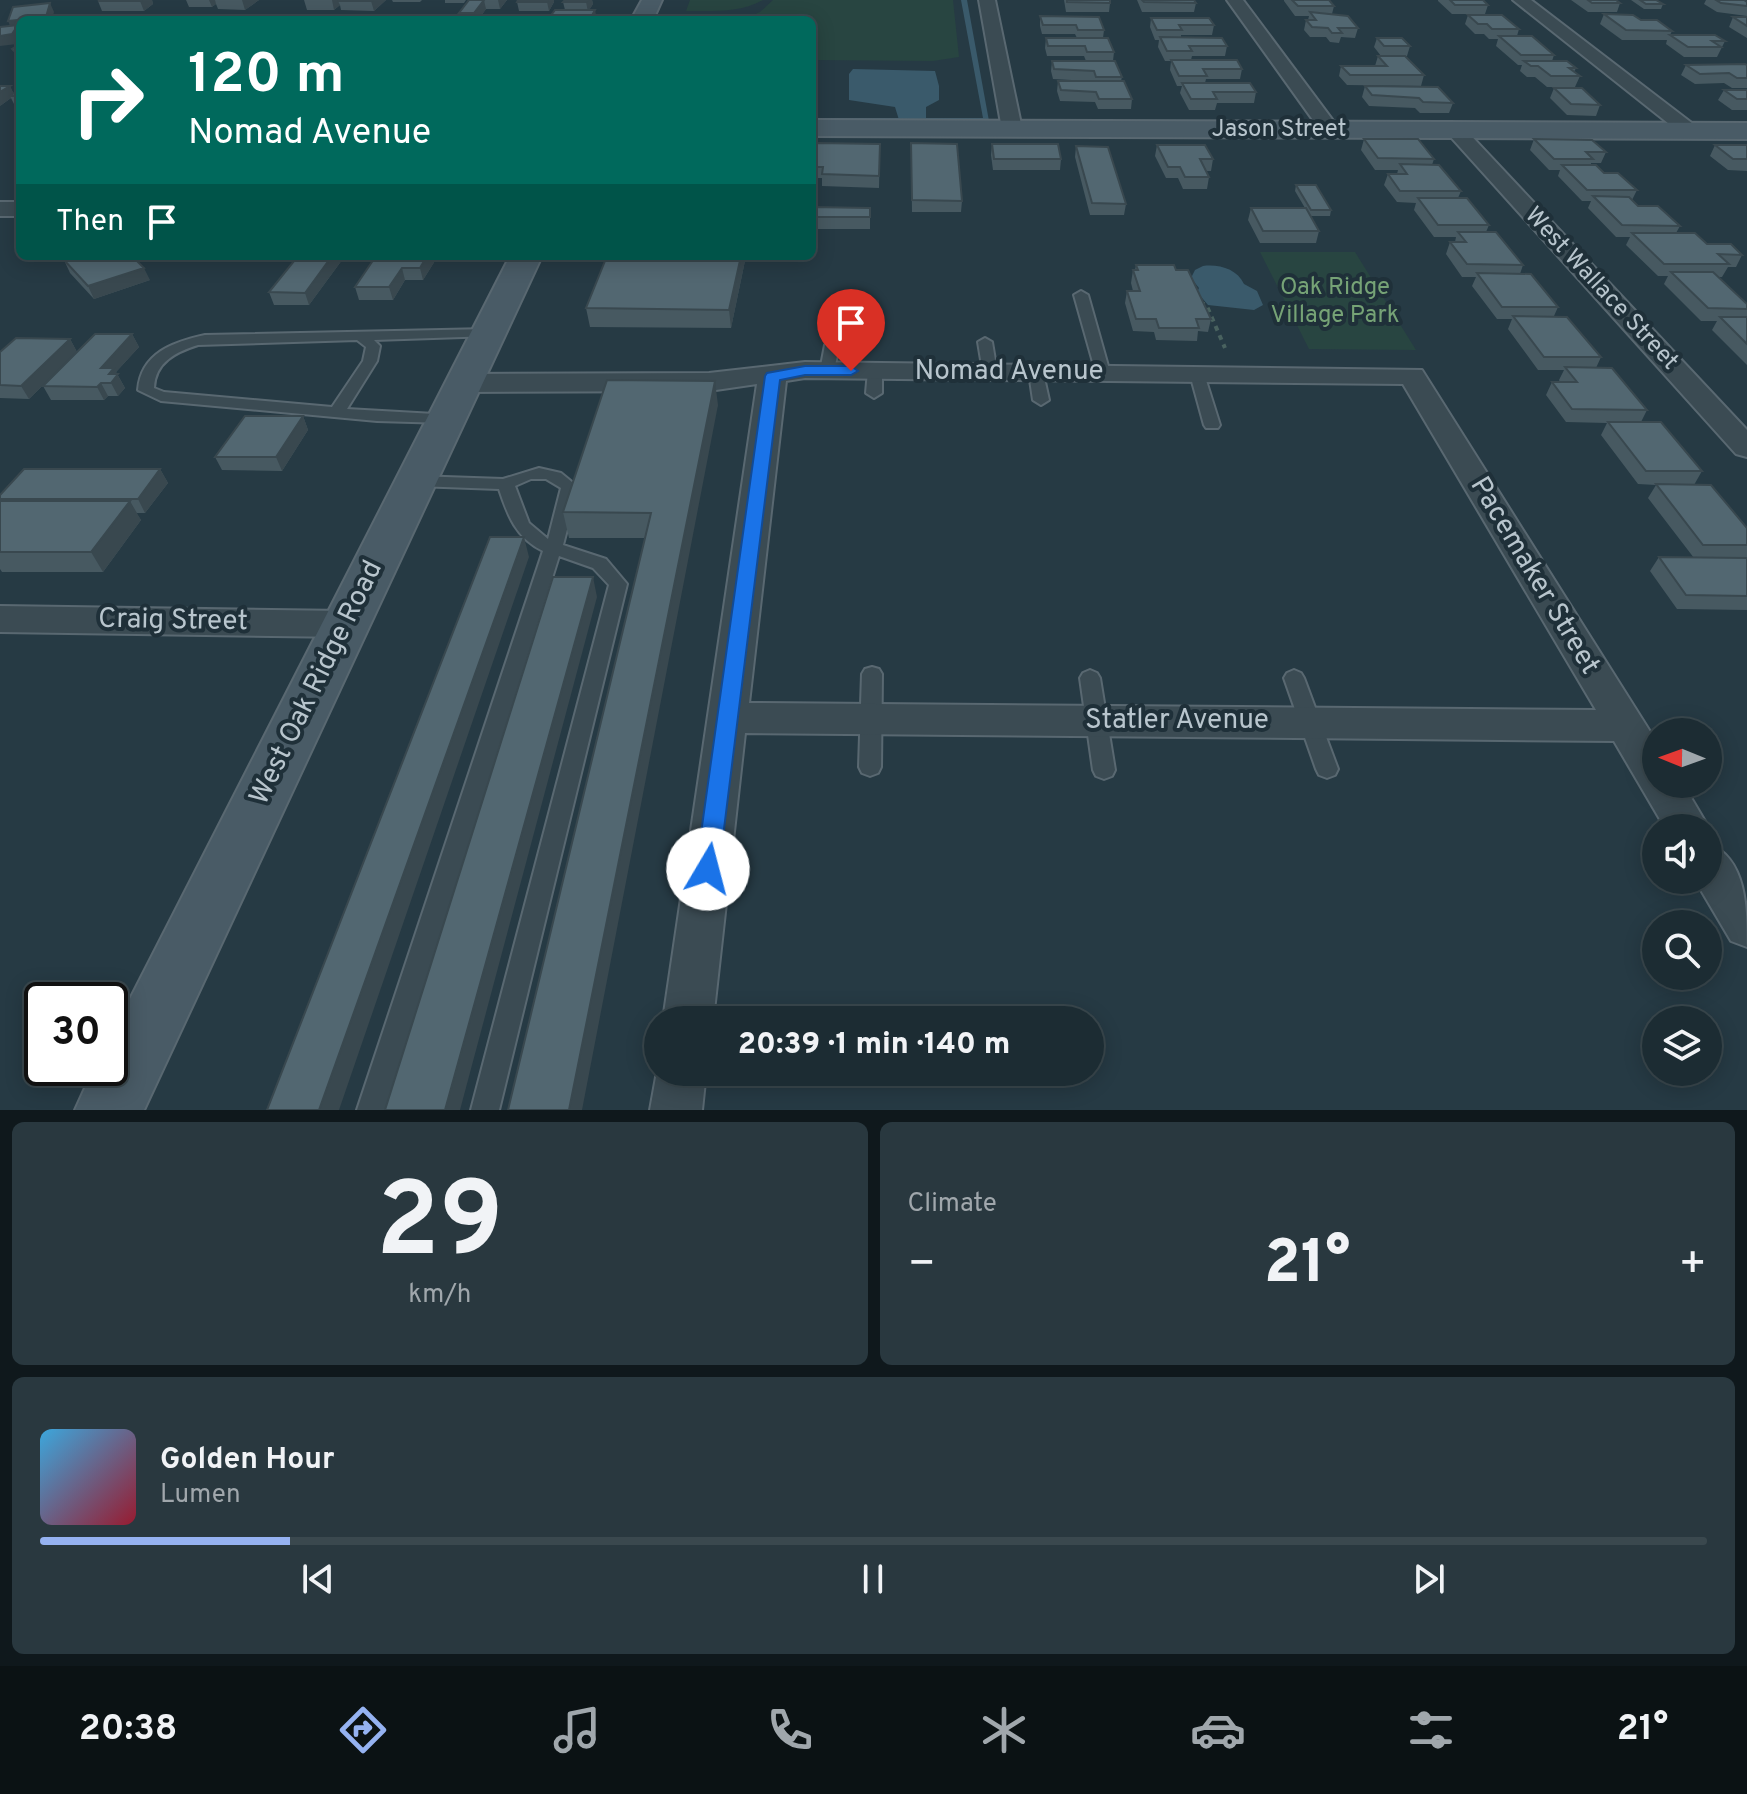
<!DOCTYPE html>
<meta charset="utf-8">
<style>
body{margin:0;font-family:Overpass,sans-serif;background:#29383f;color:#f1f3f6;height:100vh;display:flex;flex-direction:column;font-size:30px;white-space:nowrap}
*{box-sizing:border-box;margin:0}
p{font-size:26px;color:#a0a7ac}
.icon{flex:none;width:44px;height:44px;fill:none;stroke:currentColor;stroke-width:2;stroke-linecap:round;stroke-linejoin:round}
.map{position:relative;height:1110px;overflow:hidden}
.panel{display:flex;flex-direction:column;gap:12px;padding:12px;background:#0f181c;flex:1}
.panel>*{flex:none}
.guide{position:absolute;left:16px;top:16px;width:800px;height:244px;border-radius:12px;box-shadow:0 4px 20px #0003,0 0 0 2px #3a484e;background:#00695c;color:#fff;overflow:hidden}
.needle{width:52px;rotate:271deg}
.tools{position:absolute;left:1642px;top:718px;display:grid;gap:16px}
.tools a{display:grid;place-items:center;width:80px;height:80px;border-radius:50%;background:#1c2c33;box-shadow:0 4px 20px #0003,0 0 0 2px #3a484e;font-size:40px}
.speed{position:absolute;left:24px;top:982px;display:flex;gap:16px;font-size:40px;font-weight:700;text-align:center}
.speed>*{display:grid;place-content:center;width:104px;height:104px;border-radius:50%;background:#1c2c33;box-shadow:0 4px 20px #0003,0 0 0 2px #3a484e;line-height:1}
.speed .limit{border:4px solid #111;border-radius:12px;background:#fff;color:#111}
.pin{position:absolute;display:grid;place-items:center;width:68px;height:68px;color:#fff;margin:-82px -34px;border-radius:50% 50% 50% 0;rotate:-45deg;box-shadow:0 0 8px #0007}
.pin .icon{rotate:45deg}
.me{position:absolute;width:88px;margin:-44px;rotate:8deg;stroke-linejoin:round;filter:drop-shadow(0 0 6px #0008)}
.turn{display:flex;align-items:center;gap:28px;height:168px;padding:0 40px;font-size:36px}
.turn .icon{width:104px;height:104px;stroke-width:2.5}
.turn b{display:block;font-size:56px;line-height:68px}
.then{display:flex;align-items:center;height:76px;padding:0 40px;background:#0003;gap:16px;font-size:30px}
.big{font-size:60px;font-weight:800;line-height:1.1}
.panel .tile{flex:1;display:flex;flex-direction:column;justify-content:center;gap:12px;min-width:0;padding:0 28px;border-radius:12px;background:#29383f}
.panel .dial{align-items:center;gap:0}
.dial b{font-size:104px;line-height:1}
.song{display:flex;align-items:center;gap:24px}
.cover{width:96px;height:96px;border-radius:12px;background:linear-gradient(135deg,hsl(200 70% 55%),hsl(350 70% 35%))}
.played{height:8px;border-radius:4px;background:linear-gradient(90deg,#95b2f1 15%,#3a484e 15%)}
.keys{display:flex;justify-content:space-around;direction:ltr}
.heat{display:flex;justify-content:space-between;align-items:center;font-size:44px;direction:ltr}
.panel .tiles{flex:1;display:grid;gap:12px;grid-template-columns:1fr 1fr}
.tile:last-child{grid-column:span 2}
.trip{position:absolute;left:644px;top:1006px;width:460px;height:80px;border-radius:40px;background:#1c2c33;box-shadow:0 4px 20px #0003,0 0 0 2px #3a484e;font-weight:800;line-height:80px;text-align:center}
.menu{display:flex;height:128px;justify-content:space-around;align-items:center;background:#0b1214;color:#a0a7ac}
.menu .icon{width:56px;height:56px}
.menu .current{color:#95b2f1}
.menu b{font-size:36px;color:#f1f3f6}
.map>svg:first-child{display:block}
</style>
<div class="map">
<svg width="1747" height="1110" viewBox="0 0 1747 1110">
<rect width="100%" height="100%" fill="#263a44"/>
<path fill="#284541" d="M690,0H763C740,13 712,11 686,11Z
M773,0H953L959,57L933,61L815,60L812,80V20H742L760,12Z
M1260,252H1355L1416,350L1309,349Z"/>
<path fill="#3a5a6b" d="M853,69L935,71L939,86V100L926,107V120H899L895,107L849,100V74Z
M1203,266C1219,264 1237,269 1244,284L1257,291L1263,305L1254,310L1208,305L1197,292L1199,288L1191,278L1195,270Z"/>
<g fill="none" stroke-linecap="round" stroke-linejoin="round">
<path fill="#3a5a6b" fill-rule="evenodd" d="M961,0H967L989,121L812,122V118H983Z"/>
<defs>
<path id="lane" d="M1081,291L1088,295L1110,373L1108,376H1098L1096,373L1074,295Z
M488,329L495,333L493,336L374,340L380,346L377,361L347,409L452,415L454,418L446,423L377,421L161,401L138,390C141,353 173,342 205,335ZM357,340L366,347L363,361L332,407L164,392L154,388C155,362 176,352 198,345Z
M985,338L992,342L997,372L990,376L983,372L978,342Z
M832,341L839,345L834,371L827,375L820,371L825,345Z
M875,367L882,371V393L874,398L866,393L868,371Z
M1036,369L1043,373L1049,400L1041,405L1033,400L1029,373Z
M1197,370L1204,374L1220,425L1218,428H1206L1204,425L1190,374Z
M539,468L561,473L578,487L563,545L606,559L627,584L499,1110H471L609,585L593,568L559,556L385,1110H357L543,551C516,538 508,516 499,489L416,486L408,481L416,476L503,479ZM546,479L561,488L548,539L529,523L515,486L531,479Z
M872,667L879,669L882,674L881,767L878,773L870,776L862,773L859,767L862,674L865,669Z
M1090,670L1097,673L1100,678L1115,770L1112,776L1104,779L1096,776L1093,770L1080,678L1083,673Z
M1294,670L1301,673L1304,678L1338,769L1335,775L1327,778L1319,775L1316,769L1284,678L1287,673Z"/>
<path id="street" d="M979,0H995L1022,129L1019,133L1012,135L1002,129Z
M1227,0H1243L1337,126L1340,130L1337,134H1323Z
M1513,0H1531L1697,127L1700,131L1697,135H1683Z
M1456,125L1463,127L1747,430V457L1736,454L1449,135L1446,131Z
M0,202H20V216H0Z
M805,362L1422,370L1656,741V784H1683L1709,828L1708,831V828H1665L1614,741L745,733L713,1020H663L757,384L709,391L464,392L454,389L450,383L454,377L464,374L709,373ZM805,378L1403,384L1596,710L749,703L786,381Z
M0,606L346,611L359,615L364,624L359,633L346,637L0,632Z
M1708,843C1747,859 1747,908 1747,947L1731,941L1695,880H1708Z
M658,1066V1072H706L702,1110H650Z"/>
<path id="secondary" d="M642,0H662L653,20H631Z
M812,120L1747,123V139L812,136Z
M510,256H542L144,1110H75L94,1068H110V1038Z"/>
</defs>
<use href="#lane" stroke="#596871" stroke-width="4"/>
<use href="#street" stroke="#596871" stroke-width="4"/>
<use href="#secondary" stroke="#596871" stroke-width="4"/>
<path stroke="#49625f" stroke-width="4" stroke-dasharray="5 5" stroke-linecap="butt" d="M1200,304H1206L1225,348"/>
<use href="#lane" fill="#3b4b53" fill-rule="evenodd"/>
<use href="#street" fill="#3b4b53" fill-rule="evenodd"/>
<use href="#secondary" fill="#495b66" fill-rule="evenodd"/>
</g>
<path fill="#475961" d="M152,0L153,4L144,11H102L98,1Z
M186,0H259L245,10L218,9L216,4L212,7H189Z
M304,0H386L374,11L341,10L340,5L334,10H307Z
M392,0H422L420,2H393Z
M445,0H466L464,3H445Z
M469,0H507L500,9H486L478,20H461L459,13Z
M518,0L554,2L549,11H519L517,2Z
M592,0L593,4L589,10L597,20H549V18L565,10L563,2Z
M1064,0H1110V3L1109,12H1066Z
M1137,0H1194L1196,3L1194,12H1142Z
M1284,0H1329L1334,6L1332,14L1358,28L1355,38L1341,37L1339,43L1330,42L1326,37H1310L1304,30L1306,20H1308L1309,16H1295L1284,1Z
M1438,0H1483L1488,5L1485,14H1452L1438,1Z
M1571,0H1616L1620,3L1617,12H1588Z
M1631,0H1656L1663,4L1661,9H1644Z
M1706,0H1744L1747,2V16L1717,12L1704,4Z
M1604,14L1641,20L1672,31L1670,35L1725,41L1717,57H1684L1666,44L1667,40H1622L1600,24Z
M1468,15L1519,29L1517,36L1554,55L1552,61L1576,68L1574,72L1580,76L1575,87H1547L1535,77H1527L1520,71L1522,65H1518L1496,46L1498,39H1489L1484,34H1475L1465,24Z
M1040,16L1104,30L1103,38L1114,52L1113,61L1122,77L1121,81L1132,99L1131,109H1098L1095,102L1060,101L1057,91L1058,81H1090L1053,79L1051,71L1052,61H1086L1084,56H1047L1045,48L1046,38H1077L1075,34H1042L1040,26Z
M1733,17H1747V38L1729,27Z
M1151,18L1214,25L1212,35H1181V37L1227,46L1225,56H1192L1191,60L1242,69L1240,79H1206L1205,83L1256,92L1254,103H1217L1215,110H1189L1180,93L1182,86H1177L1170,70L1171,61H1165L1158,47L1159,40H1155L1150,27Z
M1377,38L1410,46L1407,56H1381L1374,47Z
M1378,56L1424,75L1421,86L1347,85L1339,76L1341,66H1375Z
M1686,65H1747V88H1732L1724,83L1695,84L1681,75Z
M10,86L13,93L20,89V106H15L11,98L0,106Z
M1365,86L1453,103L1449,113H1420L1415,108L1369,106L1362,97Z
M1554,88L1600,105L1596,116L1567,115L1550,98Z
M1724,90H1747V110H1732L1718,100Z
M1364,139L1434,159L1432,165L1461,191L1458,198L1489,225L1486,232L1523,265L1520,274L1558,307L1554,316L1601,357L1596,368L1647,410L1641,422L1702,471L1694,485L1747,528V610L1677,609L1650,571L1659,557L1694,558L1648,498L1656,485L1638,484L1601,435L1607,423L1566,422L1546,395L1552,382H1560L1559,380L1564,370H1538L1508,329L1512,319H1497L1472,286L1476,277H1462L1446,254L1450,242H1455L1456,237H1434L1414,210L1416,203L1397,202L1384,185L1388,174H1397L1398,170H1375L1361,150Z
M1534,139L1606,152L1601,163H1591V165L1637,190L1632,200L1638,206L1680,226L1676,233L1742,255L1736,267H1728L1722,277H1718L1747,304V365L1712,330L1717,321H1701L1664,284L1668,276H1658L1626,245L1630,237H1616L1588,208L1591,201H1582L1558,176L1560,170H1549L1530,150Z
M911,143L962,201L961,212H912Z
M880,144L879,188L822,186V178H812V149Z
M992,144L1061,159L1060,170H993L991,155Z
M1157,145L1213,159L1211,171H1206L1209,177L1207,189H1183L1178,178H1166L1155,156Z
M1715,145H1747V171L1728,170L1710,156Z
M1076,146L1126,204L1124,215H1090L1075,157Z
M1296,185L1331,210L1330,216H1310L1319,231L1316,243H1260L1248,220L1251,208H1305L1295,191Z
M812,207L870,208V229H817L815,242H812Z
M20,228V242L15,232Z
M298,256H345L309,305H274L269,292Z
M376,256H438L423,280H405L393,300H359L355,287Z
M607,256H746L731,328L590,327L586,308Z
M64,260L150,280L94,299L70,273Z
M1136,265L1176,270L1211,319L1208,332L1198,331L1197,341L1156,340L1154,332L1133,331L1125,303L1127,291H1133L1131,283L1133,270H1135Z
M132,334L139,347L116,372L125,388L118,396H108L104,400H51L43,386Z
M70,339L77,352L29,399L0,398V352Z
M718,405L645,538H569L563,512Z
M303,416L308,430L282,471L222,470L215,457Z
M160,469L168,483L145,513H136L141,520L103,572H2L0,569V495Z"/>
<path fill="#39484f" d="M142,0H152L153,4L144,11L140,1Z
M209,0H222H215L216,4L212,7Z
M242,0H259L245,10Z
M332,0H345L338,1L340,5L334,10Z
M373,0H386L374,11L371,1Z
M484,0L486,9L478,20H475L474,13Z
M498,0H507L500,9Z
M548,0H554V2L549,11L547,2Z
M588,0H592L593,4L588,12L586,2Z
M50,3L54,12L52,20H20V38L17,44L0,46V36L12,31L8,21Z
M595,10L597,20H590V19Z
M10,86L15,96H10L11,98L0,106V92Z
M332,256H345L309,305L305,293Z
M427,256H438L423,280L420,268Z
M741,256H746L731,328L729,310Z
M144,268L150,280L94,299L88,286Z
M402,268L405,280L393,300L389,287Z
M132,334L139,347L116,372L125,388L118,396L111,383L101,368Z
M70,339L77,352L29,399L21,386Z
M715,381L718,405L582,1110H569Z
M101,383L108,396L104,400L97,387Z
M303,416L308,430L282,471L276,457Z
M160,469L168,483L145,513L138,499Z
M130,501L141,520L103,572L91,552Z
M524,537L529,557L339,1110H319Z
M593,577L597,597L460,1110H445Z"/>
<path fill="#526771" stroke="#39484f" stroke-width="2" d="M100,0H142L140,1H98Z
M340,0H373L371,1H338Z
M469,0H484L474,13H459Z
M518,0H548L547,2H517Z
M565,0H588L586,2H563Z
M1067,0H1110V3L1067,2Z
M1142,0H1194L1196,3L1144,2Z
M1292,0H1329L1334,6H1298Z
M1450,0H1483L1488,5H1455Z
M1588,0H1616L1620,3H1592Z
M1640,0H1656L1663,4H1646Z
M1716,0H1744L1747,2V6L1721,3Z
M50,3L46,17L8,21L13,7Z
M555,10H595L590,19L549,18Z
M1310,12L1348,16L1358,28H1338L1342,33H1332L1328,28L1312,27L1306,20H1316Z
M1604,14L1633,15L1641,20H1657L1672,31L1626,30Z
M1468,15H1502L1519,29H1492L1487,24H1478Z
M1040,16L1099,17L1104,30H1078L1076,25H1043Z
M1733,17H1747V26Z
M1151,18H1209L1214,25H1179L1182,30H1157Z
M18,25L12,34L0,36V27Z
M1670,35H1715L1725,41H1712L1721,47H1688Z
M1499,36H1532L1554,55H1521Z
M1160,37L1222,38L1227,46H1189L1192,51H1167Z
M1046,38H1108L1114,52H1087L1085,46H1048Z
M1377,38H1402L1410,46H1384Z
M20,44V52L16,53L12,49Z
M1378,56H1405L1424,75H1350L1341,66H1387Z
M1171,60H1237L1242,69H1203L1207,76H1179Z
M1052,61H1115L1122,77H1096L1094,71L1054,69Z
M1524,61H1567L1576,68H1569L1580,76H1551L1538,66H1531Z
M1745,64L1747,65V78H1737L1729,73L1700,74L1686,65Z
M1058,81H1124L1132,99H1099L1096,92L1061,90Z
M1182,83H1250L1256,92H1213L1217,99H1191Z
M0,86H10L0,92Z
M1365,86L1438,87L1453,103L1423,102L1419,98L1372,95Z
M1554,88H1582L1600,105L1571,104Z
M20,89V96H10Z
M1724,90H1747V99H1737Z
M1364,139H1418L1434,159L1378,158Z
M1534,139L1592,140L1606,152H1586L1593,159H1554Z
M817,143L880,144L879,176L822,174L823,167H812V149H817Z
M911,143L957,144L962,201L912,200Z
M992,144H1058L1061,159H994Z
M1157,145H1205L1213,159H1200L1209,177H1185L1180,167H1168Z
M1715,145H1747V159H1733Z
M1076,146L1108,147L1126,204L1092,203Z
M1400,164L1439,165L1461,191H1400L1388,174H1407Z
M1562,165H1596L1604,173H1618L1637,190H1587Z
M1296,185H1316L1331,210H1311Z
M1593,196L1629,197L1638,206H1658L1680,226L1622,225Z
M1418,198H1467L1489,225H1438Z
M812,207L870,208V217H816L815,230H812Z
M1251,208H1306L1319,231H1263Z
M1458,232H1496L1523,265L1467,264L1450,242H1466Z
M1632,233H1695L1707,244H1731L1742,255L1718,254L1729,264H1664Z
M77,256H132L144,268L88,286L64,260Z
M298,256H332L305,293L269,292Z
M376,256H427L420,268H402L389,287H355Z
M607,256H741L729,310L586,308Z
M1136,265H1174L1176,270H1188L1211,319H1196L1199,328H1159L1156,319H1136L1127,291H1140L1133,270H1138Z
M1671,272H1713L1747,304V309L1708,308Z
M1477,273L1531,274L1558,307H1502Z
M1513,316L1567,317L1601,357H1544Z
M1720,317H1747V344Z
M95,334H132L101,368H114L109,374H118L111,383H101L97,387L43,386Z
M16,338L70,339L21,386L0,385V352Z
M1565,367L1612,368L1647,410L1572,409L1552,382H1577Z
M607,380L715,381L569,1110H508L651,513L563,512Z
M245,416H303L276,457H215Z
M1608,422H1661L1702,471H1646Z
M24,469H160L138,499H0V495Z
M1656,484L1711,485L1747,528V545H1703Z
M0,501H130L91,552H0Z
M490,537H524L319,1110H267Z
M1659,557L1747,558V596L1686,595Z
M553,577H593L445,1110H385Z"/>
<path fill="#1a73e8" stroke="#114b97" stroke-width="2" d="M805,366H851L858,371L851,375H805L780,380L719,869L716,876L708,879L699,876L696,869L765,376L767,373Z"/>
<g text-anchor="middle" dominant-baseline="central" stroke-width="8" stroke-linejoin="round" paint-order="stroke">
<g font-size="24" fill="#b8c5cd" stroke="#1f3039">
<text x="1279" y="130">Jason Street</text>
<text transform="translate(1601 289) rotate(47)">West Wallace Street</text>
</g>
<g font-size="24" fill="#76a376" stroke="#1f3039">
<text x="1335" y="288">Oak Ridge<tspan x="1335" dy="28">Village Park</tspan></text>
</g>
<g font-size="28" fill="#b8c5cd" stroke="#1f3039">
<text x="1009" y="372">Nomad Avenue</text>
<text transform="translate(1534 576) rotate(59)">Pacemaker Street</text>
<text transform="translate(173 621) rotate(1)">Craig Street</text>
<text transform="translate(317 683) rotate(-64)">West Oak Ridge Road</text>
<text x="1177" y="721">Statler Avenue</text>
</g>
</g>
</svg>
<div class="tools">
<a><svg class="needle" viewBox="-14 -14 28 28"><path d="M0-13l5 13h-10z" fill="#e53935"/><path d="M0 13l5-13h-10z" fill="#a0a7ac"/></svg></a>
<a><svg class="icon" aria-label="sound" viewBox="0 0 24 24"><path d="M4 9h4l5-4v14l-5-4H4zM17 9q2 3 0 6"/></svg></a>
<a><svg class="icon" aria-label="search" viewBox="0 0 24 24"><circle cx="10" cy="10" r="6"/><path d="M15 15l6 6"/></svg></a>
<a><svg class="icon" aria-label="layers" viewBox="0 0 24 24"><path d="M12 4l9 5-9 5-9-5zM3 14l9 5 9-5"/></svg></a>
</div>
<div class="speed"><div class="limit">30</div></div>
<div class="pin" style="left:851px;top:371px;background:#d93025"><svg class="icon" aria-label="arrive" viewBox="0 0 24 24"><path d="M6 21V4h12l-3 4 3 4H6"/></svg></div>
<svg class="me" style="left:708px;top:869px" viewBox="-20 -20 40 40"><circle r="19" fill="#fff"/><path d="M0-13L10 11 0 6-10 11z" fill="#1a73e8"/></svg>
<div class="trip">20:39 · 1 min · 140 m</div>
<div class="guide">
<div class="turn"><svg class="icon" aria-label="right" viewBox="0 0 24 24"><path d="M7 20v-9h11M14 6l5 5-5 5"/></svg><div><b>120 m</b>Nomad Avenue</div></div>
<div class="then">Then<svg class="icon" aria-label="arrive" viewBox="0 0 24 24"><path d="M6 21V4h12l-3 4 3 4H6"/></svg></div>
</div>
</div>
<section class="panel">
<div class="tiles">
<div class="tile dial"><b>29</b><p>km/h</p></div>
<div class="tile"><p>Climate</p>
<div class="heat"><a>−</a><b class="big">21°</b><a>+</a></div>
</div>
<div class="tile">
<div class="song"><i class="cover"></i><div><b>Golden Hour</b><p>Lumen</p></div></div>
<div class="played"></div>
<div class="keys"><svg class="icon" aria-label="previous" viewBox="0 0 24 24"><path d="M18 5L8 12l10 7zM5 5v14"/></svg><svg class="icon" aria-label="pause" viewBox="0 0 24 24"><path d="M8 5v14M16 5v14"/></svg><svg class="icon" aria-label="next" viewBox="0 0 24 24"><path d="M6 5l10 7-10 7zM19 5v14"/></svg></div>
</div>
</div>
</section>
<nav class="menu">
<b>20:38</b>
<svg class="icon current" aria-label="directions" viewBox="0 0 24 24"><path d="M12 3l9 9-9 9-9-9zM9 14v-3h6M13 9l2 2-2 2"/></svg>
<svg class="icon" aria-label="music" viewBox="0 0 24 24"><path d="M9 18V5l10-2v13"/><circle cx="6" cy="18" r="3"/><circle cx="16" cy="16" r="3"/></svg>
<svg class="icon" aria-label="phone" viewBox="0 0 24 24"><path d="M5 4h4l2 5-3 2q2 4 5 5l2-3 5 2v4C11 20 4 13 5 4z"/></svg>
<svg class="icon" aria-label="climate" viewBox="0 0 24 24"><path d="M12 3v18M4 7l16 10M4 17L20 7"/></svg>
<svg class="icon" aria-label="car" viewBox="0 0 24 24"><path d="M5 17H2v-5l4-1 3-4h7l3 4 3 1v5h-3M9 17h6M6 11h13"/><circle cx="7" cy="17" r="2"/><circle cx="17" cy="17" r="2"/></svg>
<svg class="icon" aria-label="filters" viewBox="0 0 24 24"><path d="M4 7h16M4 17h16"/><circle cx="9" cy="7" r="2"/><circle cx="15" cy="17" r="2"/></svg>
<b>21°</b>
</nav>
